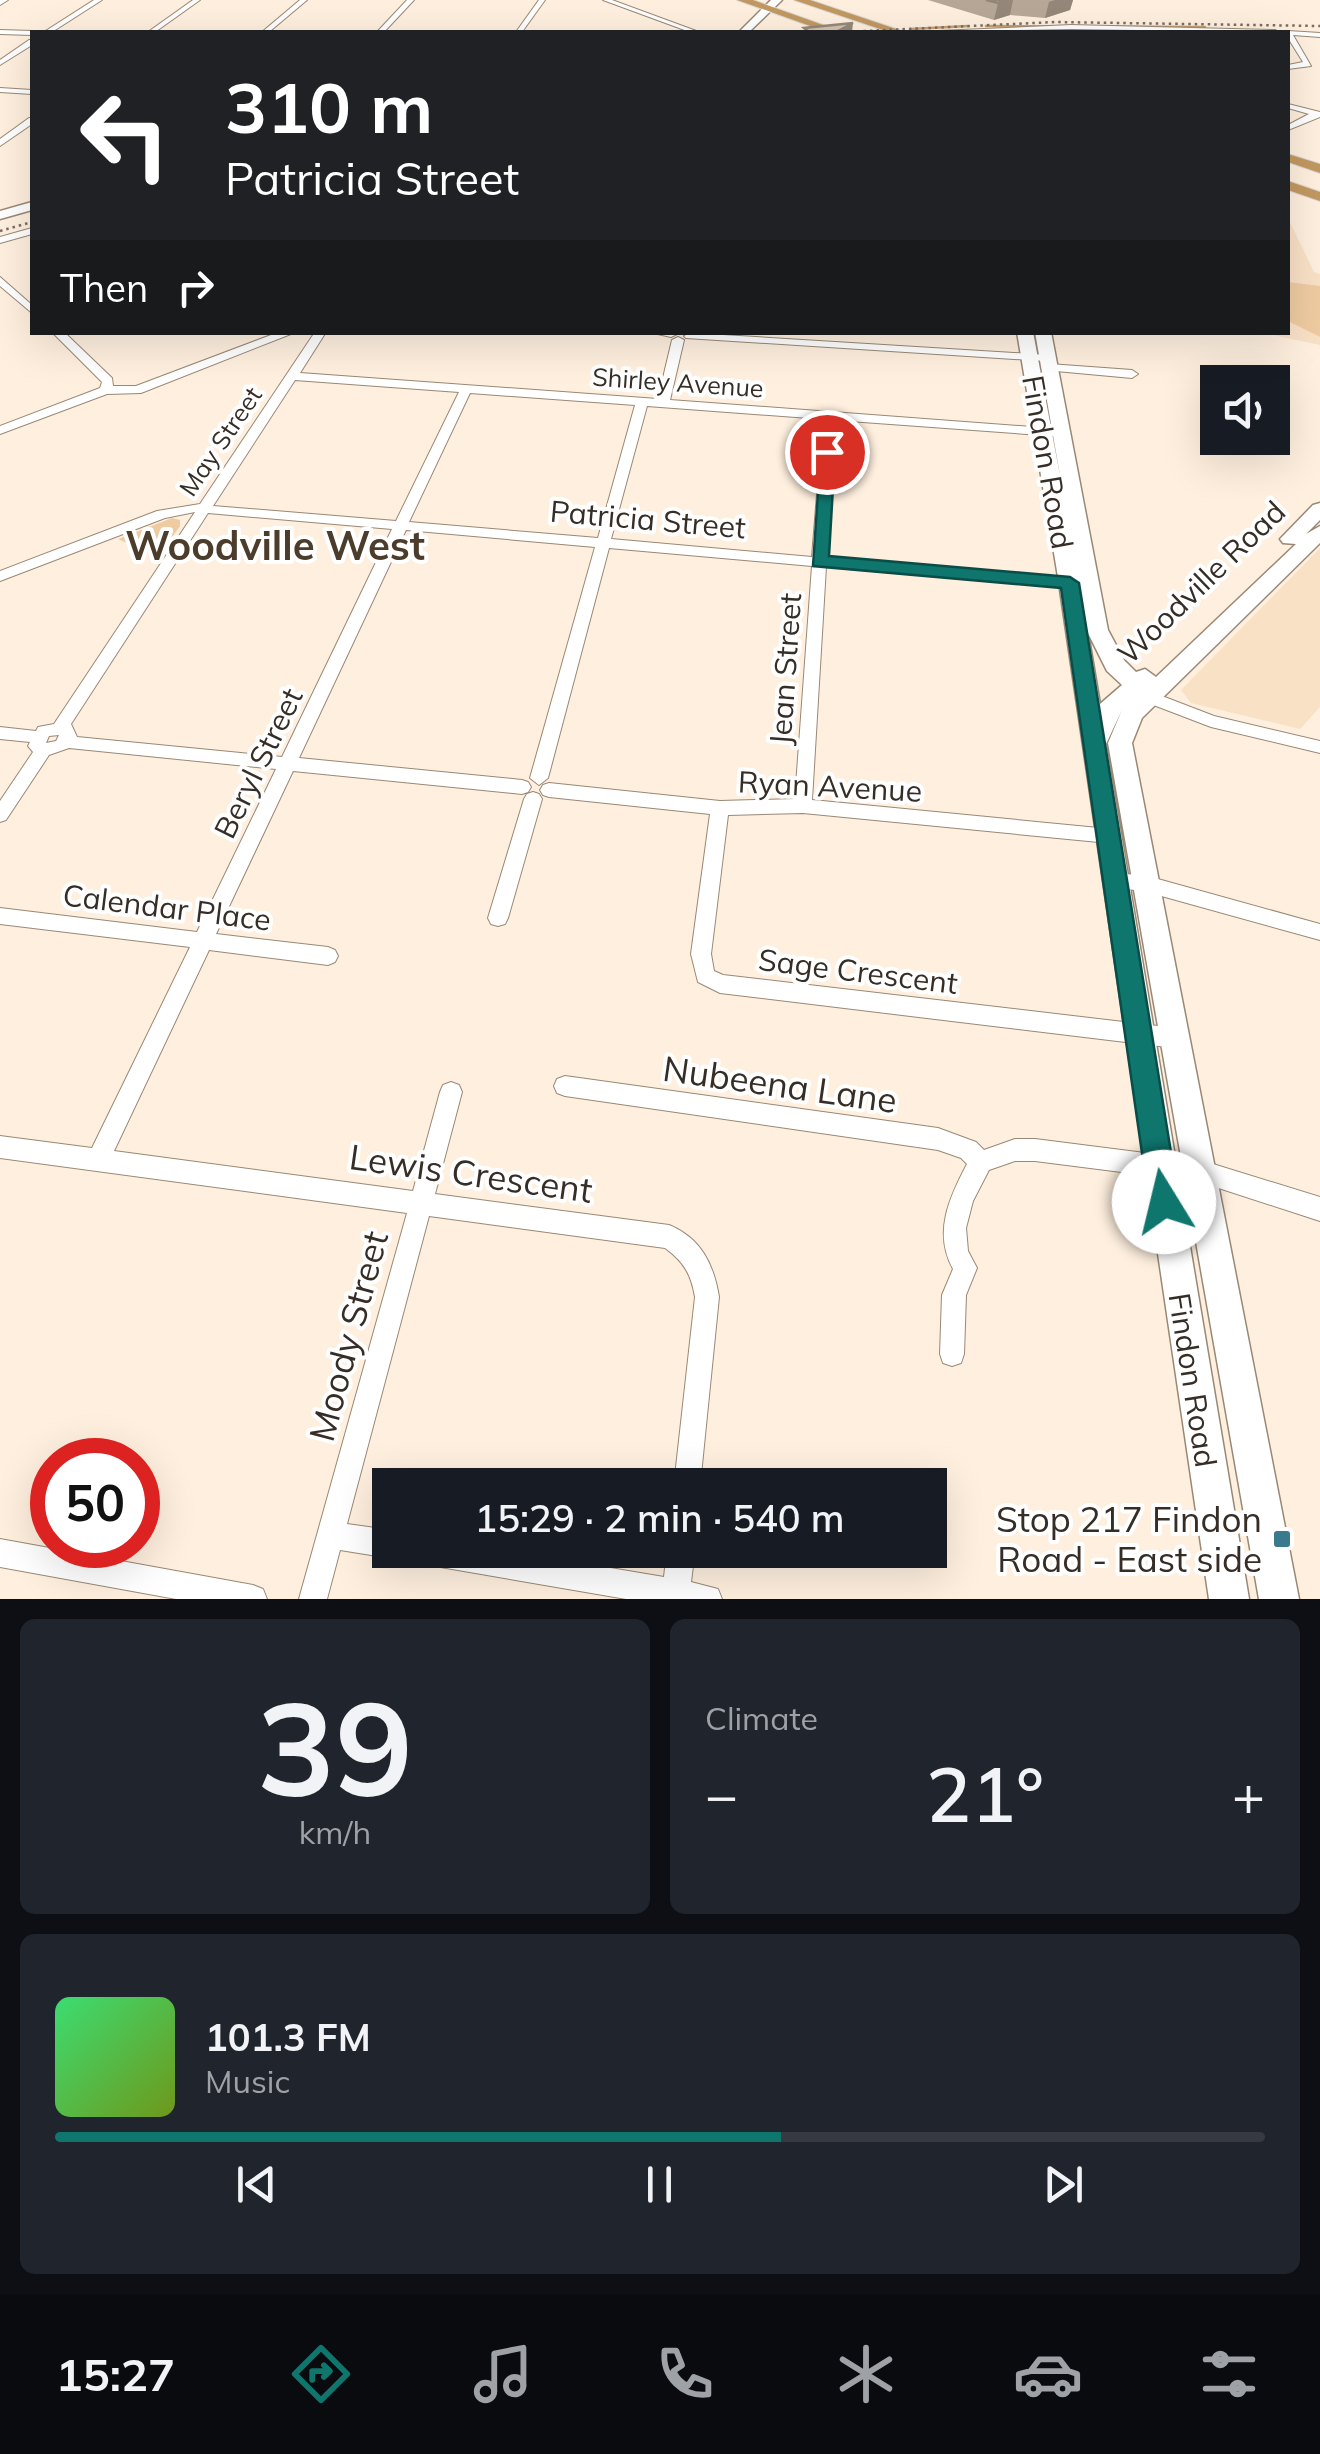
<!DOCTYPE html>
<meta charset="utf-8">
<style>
body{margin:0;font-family:Mulish,sans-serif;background:#20242c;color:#f1f3f6;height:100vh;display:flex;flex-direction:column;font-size:38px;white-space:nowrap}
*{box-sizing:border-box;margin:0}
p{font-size:32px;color:#9ea1a6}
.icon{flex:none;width:55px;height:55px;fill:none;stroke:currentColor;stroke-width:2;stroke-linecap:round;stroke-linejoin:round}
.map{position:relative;height:1599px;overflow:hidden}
.panel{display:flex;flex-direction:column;gap:20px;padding:20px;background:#0d0f14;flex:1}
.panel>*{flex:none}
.guide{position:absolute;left:30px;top:30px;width:1260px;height:305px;border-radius:0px;box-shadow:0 10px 40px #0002;background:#202124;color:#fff;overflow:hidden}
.tools{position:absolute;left:1200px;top:365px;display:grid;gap:20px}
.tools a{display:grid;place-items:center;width:90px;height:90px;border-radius:0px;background:#171b24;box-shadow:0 10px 40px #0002;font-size:50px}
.speed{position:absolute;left:30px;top:1438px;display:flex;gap:20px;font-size:50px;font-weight:700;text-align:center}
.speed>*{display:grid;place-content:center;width:130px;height:130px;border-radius:50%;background:#171b24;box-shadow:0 10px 40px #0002;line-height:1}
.speed .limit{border:15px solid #d22;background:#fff;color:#111}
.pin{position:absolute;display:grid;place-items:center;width:85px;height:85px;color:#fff;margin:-42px;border:5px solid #fff;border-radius:50%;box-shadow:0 2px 10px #0007}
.me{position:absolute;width:110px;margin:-55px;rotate:351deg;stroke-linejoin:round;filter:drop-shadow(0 0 8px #0008)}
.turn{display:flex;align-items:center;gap:35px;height:210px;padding:0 30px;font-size:45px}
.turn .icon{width:130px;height:130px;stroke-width:2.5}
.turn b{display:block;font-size:70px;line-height:85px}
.then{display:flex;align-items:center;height:95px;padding:0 30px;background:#0003;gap:20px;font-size:38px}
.big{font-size:75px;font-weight:600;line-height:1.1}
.panel .card{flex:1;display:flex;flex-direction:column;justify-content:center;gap:15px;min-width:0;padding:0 35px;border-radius:15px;background:#20242c}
.panel .dial{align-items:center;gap:0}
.dial b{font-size:130px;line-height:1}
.song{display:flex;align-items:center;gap:30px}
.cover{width:120px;height:120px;border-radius:15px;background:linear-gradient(135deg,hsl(140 70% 55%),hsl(80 70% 35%))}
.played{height:10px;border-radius:5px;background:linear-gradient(90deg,#0f766e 60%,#363941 60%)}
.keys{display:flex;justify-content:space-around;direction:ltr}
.heat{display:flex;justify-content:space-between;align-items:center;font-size:55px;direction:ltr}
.panel .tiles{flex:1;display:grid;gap:20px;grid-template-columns:1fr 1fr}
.card:last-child{grid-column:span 2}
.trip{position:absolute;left:372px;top:1468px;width:575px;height:100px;border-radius:0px;background:#171b24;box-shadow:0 10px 40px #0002;font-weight:600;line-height:100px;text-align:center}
.menu{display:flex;height:160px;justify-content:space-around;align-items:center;background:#090b0e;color:#9ea1a6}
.menu .icon{width:70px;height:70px}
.menu .on{color:#0f766e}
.menu b{font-size:45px;color:#f1f3f6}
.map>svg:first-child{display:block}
</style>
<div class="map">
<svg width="1320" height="1599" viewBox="0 0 1320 1599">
<rect width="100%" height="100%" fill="#feefde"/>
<path fill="#f9e1c6" d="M1288,218L1314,272L1320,274V345L1263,333L1288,332Z
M1320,548V707L1300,729L1191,703L1181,690Z"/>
<path fill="#efcba1" d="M1288,282L1320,286V337L1288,321Z
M172,518L180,520V526L158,557L118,539Z"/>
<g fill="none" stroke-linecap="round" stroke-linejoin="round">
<path stroke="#c89f6f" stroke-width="2.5" d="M986,26L1205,27
M911,29L968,26"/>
<defs>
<path id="minor" d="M0,0H8L0,5Z
M94,0H102L52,32H44Z
M193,0H200L155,32H148Z
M300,0H307L269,32H262Z
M407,0H414L384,32H377Z
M539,0H545L522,32H516Z
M603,0H612L699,32H690Z
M1071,25L1275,30L1279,32L1071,29L915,32Z
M0,30L32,31L35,32L32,35L0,34Z
M1288,31L1320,33V37L1293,35L1311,66L1288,69V65L1303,62L1288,38V32H1285Z
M29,40H32V45L0,65V60Z
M0,88L32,90V94L0,92Z
M1288,104L1320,112V117L1288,130V125L1309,114L1288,108Z
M29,118H32V124L0,146V139Z
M32,228V234L0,243V237Z
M0,277L32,305V313L0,286Z
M52,332H64L112,378L113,386H136L279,332H296L141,393L107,394L0,434V426L100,388L102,382Z
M315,332H326L300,373L658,399L672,340L678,337L684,340L670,400L1059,429L1061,432L1055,436L835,420L827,558L1079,579L1086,584L1079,589L826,567L812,800L1109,829L1115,831L1118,836L1115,841L1109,843L803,813L728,815L711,954L714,971L723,975L1175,1028L1182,1031L1185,1038L1182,1045L1175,1048L720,993L698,982L691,954L710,814L549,797L543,795L540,790L543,785L549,783L720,801L795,799L812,566L609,548L548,778L539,785L530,778L595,547L406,530L299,758L522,780L528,782L531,787L528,792L522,794L293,771L216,934L328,947L335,950L338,956L335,962L328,965L209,950L114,1151L413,1191L440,1092L443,1085L451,1082L459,1085L462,1092L435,1194L669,1225C701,1238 714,1265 719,1297L700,1485H674L695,1297C691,1274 684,1262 665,1248L429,1216L347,1524L390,1530V1550H401L400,1554L390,1558L340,1550L327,1599H299L407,1213L0,1158V1136L92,1148L190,947L0,924V908L197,932L276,769L69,748L49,755L6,820L0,822V801L33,752L28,746L30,742L0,739V727L36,731L38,727L54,724L195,512L165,518L0,581V571L157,511L200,504ZM295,380L459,392L396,521L213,506ZM470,393L635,405L598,538L409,522ZM647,406L823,419L812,557L611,539ZM208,513L392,529L282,757L77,737L71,724ZM59,735L56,741L46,743L49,736Z
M649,332H676L677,334L671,337Z
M690,333L1047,355L1053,358L1047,361L686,338L684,336Z
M1049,364L1132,370L1138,374L1132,378L1045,370L1043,368Z
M1149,691L1214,716L1320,741V753L1211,727L1143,701L1141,697Z
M533,792L539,794L542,799L508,918L505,924L498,926L491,924L488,918L524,799L527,794Z
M1116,873L1147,876L1320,924V940L1147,892L1109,886L1107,881L1109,876Z
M565,1076L938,1128L976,1142L984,1150L1015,1139H1035L1200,1160L1320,1197V1221L1200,1182L1035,1161H1015L989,1170L973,1201L966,1228L968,1251L977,1268L966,1295L964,1354L961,1363L952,1366L943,1363L940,1354L942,1295L953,1269C933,1233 949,1198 967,1164L961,1158L938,1150L565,1096L557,1093L554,1086L557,1079Z
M0,1539L253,1585L263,1589L267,1599H176L0,1567Z
M409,1550H504L664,1577L667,1550H695L691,1582L718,1589L722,1599H626L423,1564L413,1560Z"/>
<path id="secondary" d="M771,0H782L749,32H739Z
M32,202V210L0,219V211Z
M1017,332H1033L1061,481L1035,332H1051L1108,630L1124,660L1136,672L1145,669L1156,677L1296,544L1283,543L1280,539L1313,505L1320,503V520L1306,534L1320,526V543L1142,718L1132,743L1299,1599H1259L1108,743L1122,710L1106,744L1249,1599H1209L1059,583ZM1088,633L1107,671L1122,685L1100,704Z"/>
<path id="trunk" d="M737,0H753L826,26L816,28Z
M794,0H810L905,32H889Z
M1288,154L1320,164V173L1288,162Z
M1288,181L1320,192V201L1288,190Z"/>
</defs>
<use href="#minor" stroke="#9a8875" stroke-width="2"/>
<use href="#secondary" stroke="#9a8875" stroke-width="3"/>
<use href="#trunk" stroke="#dbd9d8" stroke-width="2"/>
<use href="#minor" fill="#fff" fill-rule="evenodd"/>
<use href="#secondary" fill="#fff" fill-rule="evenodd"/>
<use href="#trunk" fill="#c29860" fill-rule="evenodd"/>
<path stroke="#796e63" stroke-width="2.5" stroke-dasharray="2.5 4" stroke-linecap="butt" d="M844,32L1055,22L1320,26
M0,231L32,222"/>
</g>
<path fill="#b7a796" d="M928,0H1073L1070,10L1045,18L1010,15L994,20Z"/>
<path fill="#95887a" d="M1008,0H1013L1010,15L994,20L998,3Z
M1055,0H1073L1070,10L1045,18L1049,2Z
M853,23L852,32H836Z"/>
<path fill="#d5c2ae" stroke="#95887a" stroke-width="2.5" d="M986,0H1008L998,3Z
M853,23L836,32H809L804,28Z"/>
<path fill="#0f766e" stroke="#0a4d48" stroke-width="2.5" d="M821,448L835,452L829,556L1070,577L1079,583L1179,1202L1174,1213L1164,1217L1153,1213L1149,1202L1061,588L813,566Z"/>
<rect fill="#3a7a8e" stroke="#fff" stroke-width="4" x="1272" y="1529" width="20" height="20" rx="5"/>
<g text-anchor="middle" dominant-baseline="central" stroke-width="8" stroke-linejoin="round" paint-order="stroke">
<g font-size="25" fill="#362e26" stroke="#fff">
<text transform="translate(678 382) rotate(4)">Shirley Avenue</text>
<text transform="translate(220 441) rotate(-56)">May Street</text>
</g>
<g font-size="30" fill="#362e26" stroke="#fff">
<text transform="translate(1048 462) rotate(80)">Findon Road</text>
<text transform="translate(648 519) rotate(5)">Patricia Street</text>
<text transform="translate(1201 582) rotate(-44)">Woodville Road</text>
<text transform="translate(785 669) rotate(-86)">Jean Street</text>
<text transform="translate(258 763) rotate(-64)">Beryl Street</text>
<text transform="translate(830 786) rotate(3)">Ryan Avenue</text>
<text transform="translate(167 907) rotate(7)">Calendar Place</text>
<text transform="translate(858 971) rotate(7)">Sage Crescent</text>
<text transform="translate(1193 1380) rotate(81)">Findon Road</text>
</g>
<g font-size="35" fill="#362e26" stroke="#fff">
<text transform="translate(780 1084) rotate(8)">Nubeena Lane</text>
<text transform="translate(471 1173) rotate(8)">Lewis Crescent</text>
<text transform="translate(348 1336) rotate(-75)">Moody Street</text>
</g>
<g font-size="35" fill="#362e26" stroke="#fff" text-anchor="end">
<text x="1262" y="1519">Stop 217 Findon<tspan x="1262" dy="40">Road - East side</tspan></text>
</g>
<g font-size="40" font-weight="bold" fill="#4b3c2b" stroke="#fff">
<text x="275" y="545">Woodville West</text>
</g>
</g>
</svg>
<div class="tools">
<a><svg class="icon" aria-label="sound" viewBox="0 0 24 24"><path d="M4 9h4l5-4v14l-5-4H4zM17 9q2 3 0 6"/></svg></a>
</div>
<div class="speed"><div class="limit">50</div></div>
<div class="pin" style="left:827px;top:452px;background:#d93025"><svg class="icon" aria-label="arrive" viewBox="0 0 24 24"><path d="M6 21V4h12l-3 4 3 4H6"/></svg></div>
<svg class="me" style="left:1164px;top:1202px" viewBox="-20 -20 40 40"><circle r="19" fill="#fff"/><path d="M0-13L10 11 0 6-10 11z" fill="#0f766e"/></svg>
<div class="trip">15:29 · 2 min · 540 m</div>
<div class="guide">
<div class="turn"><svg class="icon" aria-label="left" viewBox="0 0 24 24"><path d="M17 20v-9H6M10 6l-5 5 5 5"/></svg><div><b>310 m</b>Patricia Street</div></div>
<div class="then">Then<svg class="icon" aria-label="right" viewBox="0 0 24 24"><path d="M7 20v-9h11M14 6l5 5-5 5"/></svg></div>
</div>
</div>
<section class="panel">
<div class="tiles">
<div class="card dial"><b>39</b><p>km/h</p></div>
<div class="card"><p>Climate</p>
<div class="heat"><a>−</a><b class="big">21°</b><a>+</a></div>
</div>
<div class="card">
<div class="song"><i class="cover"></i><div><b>101.3 FM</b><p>Music</p></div></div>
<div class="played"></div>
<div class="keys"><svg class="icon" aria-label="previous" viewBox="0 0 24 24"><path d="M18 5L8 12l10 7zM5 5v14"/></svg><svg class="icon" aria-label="pause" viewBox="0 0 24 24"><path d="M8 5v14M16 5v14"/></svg><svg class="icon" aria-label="next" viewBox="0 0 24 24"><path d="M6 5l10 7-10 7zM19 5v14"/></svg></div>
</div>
</div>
</section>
<nav class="menu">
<b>15:27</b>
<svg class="icon on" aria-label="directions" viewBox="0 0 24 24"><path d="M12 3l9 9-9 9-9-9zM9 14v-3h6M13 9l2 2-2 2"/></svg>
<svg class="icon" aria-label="music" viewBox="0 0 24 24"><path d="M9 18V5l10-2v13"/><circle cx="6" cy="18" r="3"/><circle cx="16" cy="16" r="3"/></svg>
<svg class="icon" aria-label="phone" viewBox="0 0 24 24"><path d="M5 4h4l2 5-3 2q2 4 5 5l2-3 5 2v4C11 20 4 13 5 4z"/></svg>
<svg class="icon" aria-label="climate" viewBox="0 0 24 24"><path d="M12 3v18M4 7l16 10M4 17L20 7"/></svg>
<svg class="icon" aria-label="car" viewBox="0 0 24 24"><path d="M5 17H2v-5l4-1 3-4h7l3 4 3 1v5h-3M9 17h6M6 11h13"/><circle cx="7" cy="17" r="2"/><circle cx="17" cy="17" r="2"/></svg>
<svg class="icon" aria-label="filters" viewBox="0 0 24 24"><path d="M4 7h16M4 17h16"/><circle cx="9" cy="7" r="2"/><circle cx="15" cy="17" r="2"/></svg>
</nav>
